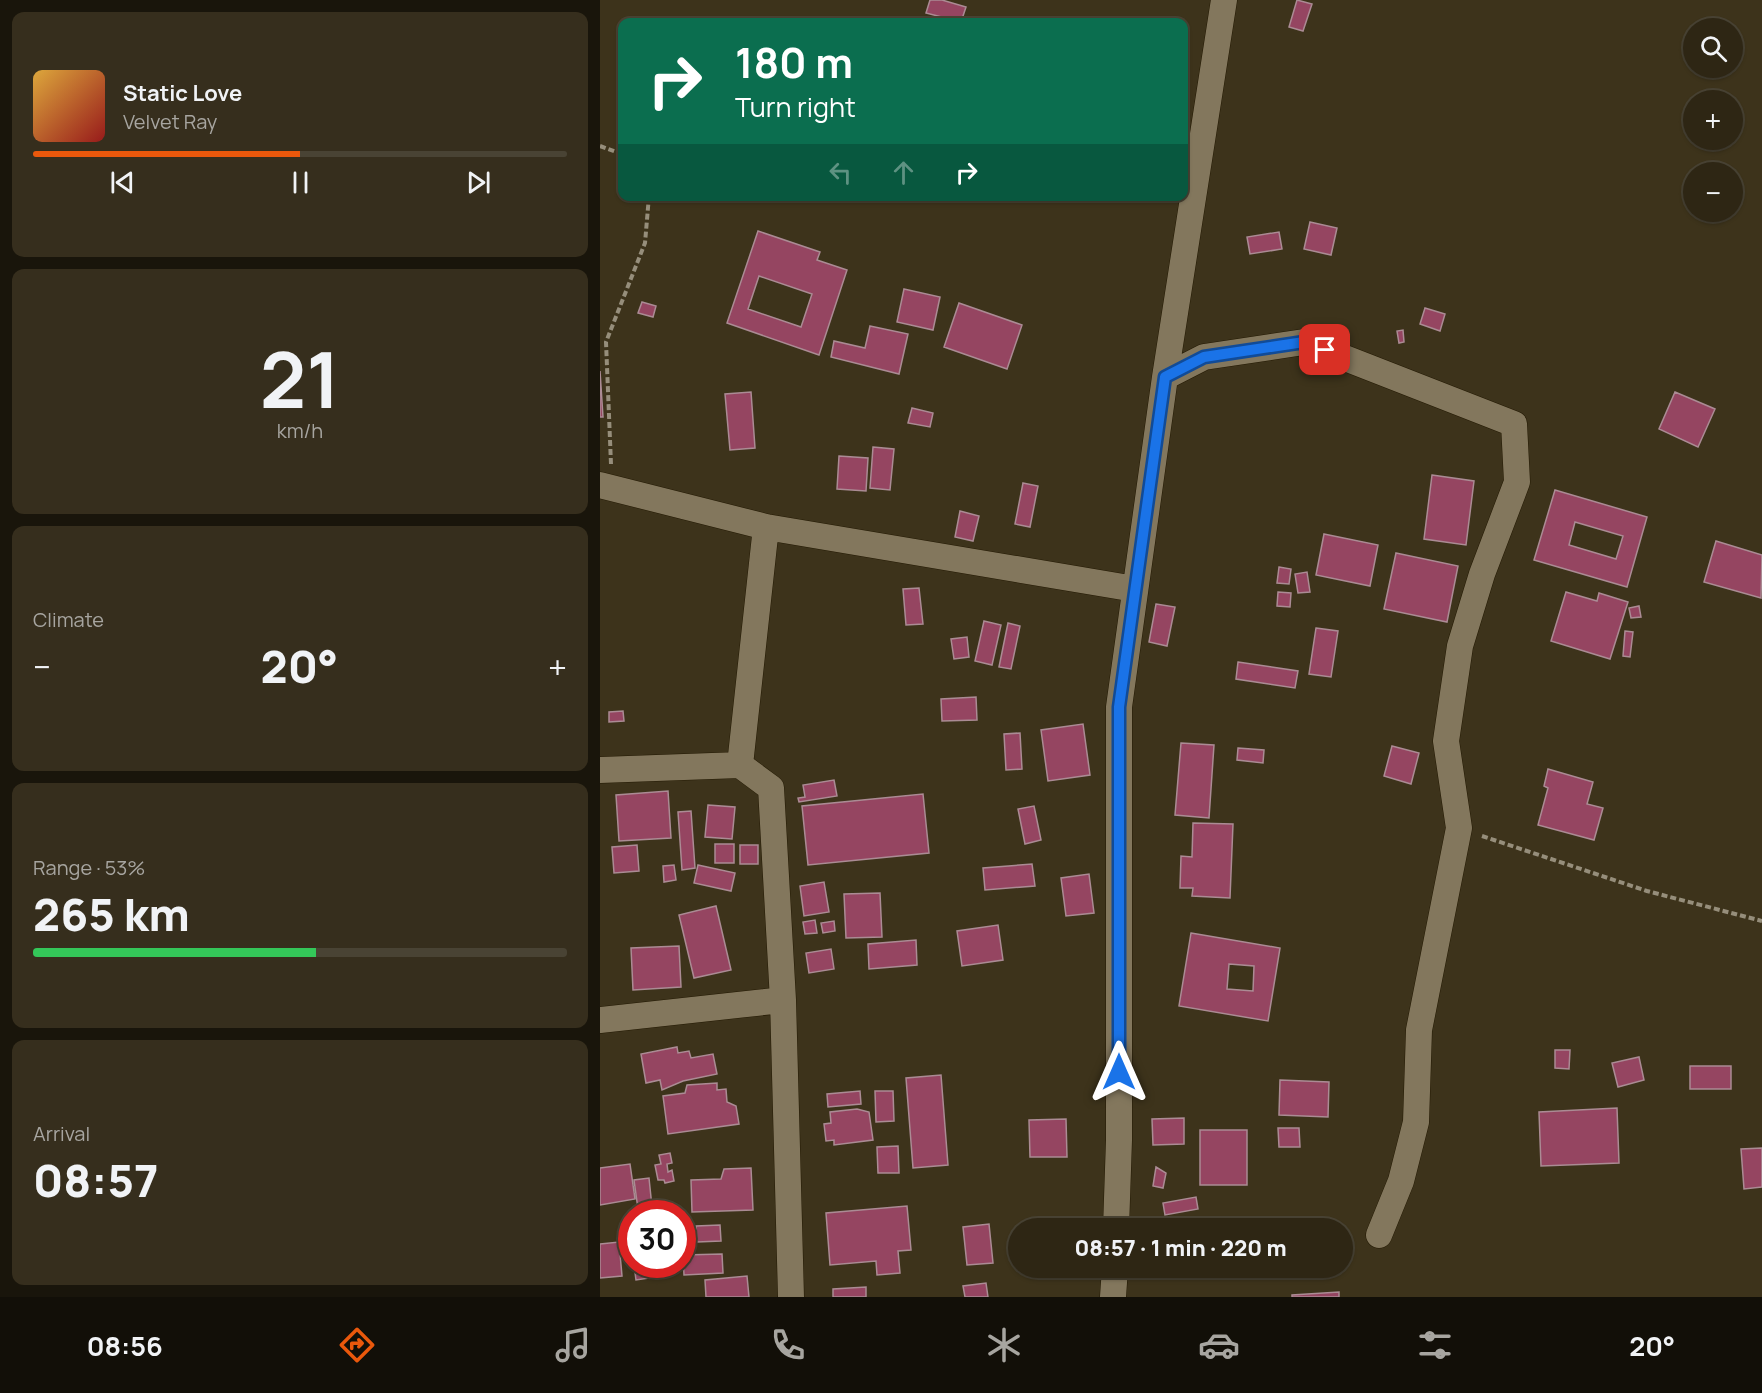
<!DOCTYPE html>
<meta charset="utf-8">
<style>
body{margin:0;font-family:Manrope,sans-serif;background:#362e1d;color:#f1f3f6;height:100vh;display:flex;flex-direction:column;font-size:22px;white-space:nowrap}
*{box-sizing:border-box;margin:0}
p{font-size:20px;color:#a7a5a0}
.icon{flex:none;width:33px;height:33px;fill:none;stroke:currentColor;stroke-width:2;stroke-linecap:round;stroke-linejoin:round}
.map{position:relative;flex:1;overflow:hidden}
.sheet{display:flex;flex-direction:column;gap:12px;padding:12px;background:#19150b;width:600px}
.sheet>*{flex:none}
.banner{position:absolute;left:18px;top:18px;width:570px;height:183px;border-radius:12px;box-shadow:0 2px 4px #0004,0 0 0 2px #494334;background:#0b6e4f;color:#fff;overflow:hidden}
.controls{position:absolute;left:1083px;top:18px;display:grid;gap:12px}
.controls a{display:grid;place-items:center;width:60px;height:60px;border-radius:50%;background:#2e2614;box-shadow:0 2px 4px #0004,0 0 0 2px #494334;font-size:30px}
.speed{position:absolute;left:18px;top:1200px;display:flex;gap:12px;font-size:30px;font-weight:700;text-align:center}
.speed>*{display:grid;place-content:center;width:78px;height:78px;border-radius:50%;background:#2e2614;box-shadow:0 2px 4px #0004,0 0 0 2px #494334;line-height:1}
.speed .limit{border:9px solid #d22;background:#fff;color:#111}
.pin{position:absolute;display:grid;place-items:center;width:51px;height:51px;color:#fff;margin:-26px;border-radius:12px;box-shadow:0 3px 9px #0006}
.me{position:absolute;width:66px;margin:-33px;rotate:0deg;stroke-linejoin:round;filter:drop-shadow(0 0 4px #0008)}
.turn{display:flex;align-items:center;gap:21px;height:126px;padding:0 18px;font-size:27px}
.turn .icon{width:78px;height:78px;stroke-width:2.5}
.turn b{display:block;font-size:42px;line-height:51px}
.lanes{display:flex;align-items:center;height:57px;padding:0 18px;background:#0003;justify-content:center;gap:30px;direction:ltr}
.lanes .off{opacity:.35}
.big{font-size:45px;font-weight:800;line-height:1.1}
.sheet .widget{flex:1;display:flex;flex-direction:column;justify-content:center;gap:9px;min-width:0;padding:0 21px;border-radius:12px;background:#362e1d}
.sheet .dial{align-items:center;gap:0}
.dial b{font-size:78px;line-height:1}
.song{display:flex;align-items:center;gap:18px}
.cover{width:72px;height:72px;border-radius:9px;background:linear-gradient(135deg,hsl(40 70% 55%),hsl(0 70% 35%))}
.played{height:6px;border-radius:3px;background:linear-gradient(90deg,#ea580c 50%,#494334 50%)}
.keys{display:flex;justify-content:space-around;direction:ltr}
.heat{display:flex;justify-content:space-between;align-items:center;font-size:33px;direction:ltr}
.charge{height:9px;border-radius:4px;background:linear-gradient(90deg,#34c759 53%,#494334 0)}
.trip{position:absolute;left:408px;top:1218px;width:345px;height:60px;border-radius:30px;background:#2e2614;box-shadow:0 2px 4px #0004,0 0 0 2px #494334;font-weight:800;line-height:60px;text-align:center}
.dock{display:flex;height:96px;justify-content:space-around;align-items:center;background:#120f08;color:#a7a5a0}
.dock .icon{width:42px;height:42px}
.dock .active{color:#ea580c}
.dock b{font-size:27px;color:#f1f3f6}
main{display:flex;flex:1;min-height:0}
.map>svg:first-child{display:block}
</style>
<main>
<section class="sheet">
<div class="widget">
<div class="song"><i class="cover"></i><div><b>Static Love</b><p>Velvet Ray</p></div></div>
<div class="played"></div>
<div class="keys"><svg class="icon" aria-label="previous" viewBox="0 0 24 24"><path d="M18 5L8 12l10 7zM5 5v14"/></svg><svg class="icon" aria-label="pause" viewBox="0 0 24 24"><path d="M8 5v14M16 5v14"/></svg><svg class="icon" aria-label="next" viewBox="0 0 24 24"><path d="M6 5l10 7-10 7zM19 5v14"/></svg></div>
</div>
<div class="widget dial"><b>21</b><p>km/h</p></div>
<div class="widget"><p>Climate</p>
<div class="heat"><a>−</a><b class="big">20°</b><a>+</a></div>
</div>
<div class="widget"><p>Range · 53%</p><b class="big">265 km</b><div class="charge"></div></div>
<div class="widget"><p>Arrival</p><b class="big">08:57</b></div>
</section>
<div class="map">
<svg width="1162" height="1297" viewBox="0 0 1162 1297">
<rect width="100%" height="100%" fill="#3d331b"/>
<path fill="#954561" stroke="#ab8b94" stroke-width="1.5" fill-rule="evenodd" d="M330,0H342L366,7L361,22L326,13Z
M697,0L712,4L703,31L689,27Z
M710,222L737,228L731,255L704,249Z
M158,231L220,252L217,260L247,270L219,355L127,323ZM159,276L212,294L201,327L148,309Z
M679,232L682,249L650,254L647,237Z
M304,289L340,297L333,330L297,322Z
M42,302L56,306L53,317L38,313Z
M359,303L422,325L407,369L344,347Z
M825,308L845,314L840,331L820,324Z
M270,326L308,334L299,374L231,357L234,341L265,348Z
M803,330L804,342L799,343L797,331Z
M0,371L3,417H0Z
M151,392L155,448L130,450L125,394Z
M1075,392L1115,409L1098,447L1059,429Z
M312,408L333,413L330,427L308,423Z
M273,447L294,449L290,490L270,488Z
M239,456L268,458L266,491L237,489Z
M832,475L874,481L866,545L824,539Z
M423,483L438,486L430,527L415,524Z
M955,490L1047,517L1027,587L934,560ZM975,522L1023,536L1016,559L969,545Z
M360,511L379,516L373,541L355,537Z
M724,534L778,545L770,586L716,575Z
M1116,541L1162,555L1161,598L1104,582Z
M796,553L858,566L847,622L784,609Z
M679,567L691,569L689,584L677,583Z
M707,572L710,592L698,593L695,574Z
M319,588L323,624L306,625L303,589Z
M678,592L691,593L690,607L677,606Z
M966,592L997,601L999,593L1028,602L1010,659L951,641Z
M556,604L575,607L567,646L549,642Z
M1039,606L1041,617L1031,618L1029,608Z
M384,621L401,625L392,665L375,661Z
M408,623L420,626L411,669L399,667Z
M716,628L738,631L731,677L709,674Z
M1025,631L1033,632L1030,657L1023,656Z
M367,637L369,657L354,659L351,639Z
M638,662L698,671L695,688L636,679Z
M376,697L377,720L342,721L341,699Z
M23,711L24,721L9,722V712Z
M483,724L490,775L448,781L441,730Z
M420,733L422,769L406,770L404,734Z
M581,743L614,745L609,818L575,815Z
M792,746L819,753L811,784L784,776Z
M638,748L664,750L663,763L637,760Z
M948,769L993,782L987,804L1003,808L994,840L938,825L948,788L944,786Z
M234,780L237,796L199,802L198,798L205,797L203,785Z
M68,791L71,838L19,841L16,795Z
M323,794L329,853L208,865L202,806Z
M108,805L135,807L132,839L105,837Z
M434,806L441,840L425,844L418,809Z
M91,811L95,868L82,870L78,812Z
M593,823L633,824L630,898L592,896L593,888H580L581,856L592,857Z
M115,844H134V863H115Z
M37,845L39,871L14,873L12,847Z
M140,845H158V864H140Z
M432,864L435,886L385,890L383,868Z
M74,865L76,880L64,882L63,866Z
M98,865L135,873L131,891L94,883Z
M489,874L494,913L466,916L461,878Z
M224,882L229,912L204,916L200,886Z
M280,893L282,937L246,938L244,894Z
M116,906L131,970L94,978L79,915Z
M215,920L217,933L205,934L203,922Z
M234,921L235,931L223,933L221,923Z
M398,925L403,960L362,966L357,931Z
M591,933L680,948L668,1021L579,1006ZM629,964L654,966L653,991L627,989Z
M316,940L317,965L269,969L268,944Z
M79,946L81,987L33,990L31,948Z
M231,949L234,969L209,973L206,953Z
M77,1047L78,1053L89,1051L91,1058L113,1054L117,1074L83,1081L62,1090L60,1080L46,1083L41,1054Z
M955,1050H970L969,1069L955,1068Z
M1039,1057L1044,1080L1018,1087L1012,1063Z
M1090,1066H1131V1089H1090Z
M341,1075L348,1165L313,1168L306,1078Z
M680,1080L729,1082L728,1117L679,1115Z
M117,1083V1090L126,1089L127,1102L136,1106L139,1124L68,1134L63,1096L85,1093L87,1085Z
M260,1091L261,1104L228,1107L227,1094Z
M275,1091H293L294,1121L276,1122Z
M1017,1108L1019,1163L941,1166L939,1112Z
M257,1109L269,1112L273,1140L234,1145V1140L226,1141L224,1124L231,1123L230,1112Z
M584,1118V1144L553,1145L552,1119Z
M466,1119L467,1157H430L429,1120Z
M678,1128H699L700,1147H679Z
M600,1130H647V1185H600Z
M298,1146L299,1173H278L277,1147Z
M1162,1148V1187L1144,1189L1141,1149Z
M70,1153L72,1163L67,1164L68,1172L72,1170L74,1181L65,1183L64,1180H58L55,1165L61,1164L59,1155Z
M30,1164L35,1199L0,1205V1168Z
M556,1167L566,1173L563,1188L553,1186Z
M151,1168L153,1210L92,1212L91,1180L121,1179L124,1169Z
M49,1178L52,1207L38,1209L34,1180Z
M596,1197L598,1209L565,1215L563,1203Z
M307,1206L311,1250L298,1251L300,1273L277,1275L276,1261L230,1265L226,1213Z
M87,1215L90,1230L82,1232V1216Z
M389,1224L393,1263L367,1265L363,1227Z
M27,1225H32V1245H30Z
M120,1225L121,1241L97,1242L96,1226Z
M19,1242L22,1276L0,1278V1244Z
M122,1254L123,1273L84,1275L83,1255Z
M60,1264L62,1276L36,1280L34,1265Z
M147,1276L149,1297H106L105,1280Z
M386,1283L388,1297H365L363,1286Z
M266,1287V1297H233V1289Z
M739,1292V1297H692V1295Z"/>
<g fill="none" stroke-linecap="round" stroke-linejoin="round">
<defs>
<path id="minor" d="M565,377L624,0
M0,485L166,527L535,589
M140,765L166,527
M0,770L140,765L171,788L183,1000L191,1297
M0,1020L183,1000
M516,1228L519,1140V707L565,377L604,357L704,342L914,424L917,482L882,574L860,646L846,741L859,828L819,1030L816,1122L801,1181L779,1235
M513,1297L515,1268"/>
</defs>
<use href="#minor" stroke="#241a04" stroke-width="27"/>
<path stroke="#968e7b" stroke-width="4" stroke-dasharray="6 3" stroke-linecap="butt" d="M0,146L22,154
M11,464L6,342L45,243L49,196
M882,836L1047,891L1162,921"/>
<use href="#minor" stroke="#83775d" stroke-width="26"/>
</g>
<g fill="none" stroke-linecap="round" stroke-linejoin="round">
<defs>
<path id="route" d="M519,1072V707L565,377L604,357L704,342L725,350"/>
</defs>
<use href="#route" stroke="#114b97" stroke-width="15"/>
<use href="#route" stroke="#1a73e8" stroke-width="10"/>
</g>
</svg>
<div class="controls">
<a><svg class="icon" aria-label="search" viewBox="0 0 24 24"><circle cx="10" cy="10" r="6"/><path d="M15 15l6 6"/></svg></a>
<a>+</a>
<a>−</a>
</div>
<div class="speed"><div class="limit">30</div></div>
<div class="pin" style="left:725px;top:350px;background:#d93025"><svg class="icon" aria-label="arrive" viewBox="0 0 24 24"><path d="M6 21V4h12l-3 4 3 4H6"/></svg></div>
<svg class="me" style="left:519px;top:1072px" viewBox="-20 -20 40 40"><path d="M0-17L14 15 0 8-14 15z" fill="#1a73e8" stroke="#fff" stroke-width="4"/></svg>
<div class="trip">08:57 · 1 min · 220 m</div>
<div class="banner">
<div class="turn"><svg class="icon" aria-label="right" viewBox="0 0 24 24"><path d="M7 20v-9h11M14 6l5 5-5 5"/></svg><div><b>180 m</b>Turn right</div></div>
<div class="lanes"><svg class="icon off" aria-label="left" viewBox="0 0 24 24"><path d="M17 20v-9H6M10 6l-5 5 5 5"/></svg><svg class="icon off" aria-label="ahead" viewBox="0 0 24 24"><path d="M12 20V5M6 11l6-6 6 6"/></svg><svg class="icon" aria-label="right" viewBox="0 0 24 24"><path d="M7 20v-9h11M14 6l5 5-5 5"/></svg></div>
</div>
</div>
</main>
<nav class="dock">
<b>08:56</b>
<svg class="icon active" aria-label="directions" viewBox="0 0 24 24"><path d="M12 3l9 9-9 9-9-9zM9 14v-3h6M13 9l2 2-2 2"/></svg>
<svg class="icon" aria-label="music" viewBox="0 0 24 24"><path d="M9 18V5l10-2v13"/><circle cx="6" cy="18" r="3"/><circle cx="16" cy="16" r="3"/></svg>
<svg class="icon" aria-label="phone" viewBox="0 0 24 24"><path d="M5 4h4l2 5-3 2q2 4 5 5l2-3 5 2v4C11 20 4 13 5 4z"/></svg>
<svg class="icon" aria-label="climate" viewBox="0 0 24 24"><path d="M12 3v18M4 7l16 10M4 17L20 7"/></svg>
<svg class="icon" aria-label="car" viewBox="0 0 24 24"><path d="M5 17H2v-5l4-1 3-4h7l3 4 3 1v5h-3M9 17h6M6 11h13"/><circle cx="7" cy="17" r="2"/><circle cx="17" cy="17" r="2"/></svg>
<svg class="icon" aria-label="filters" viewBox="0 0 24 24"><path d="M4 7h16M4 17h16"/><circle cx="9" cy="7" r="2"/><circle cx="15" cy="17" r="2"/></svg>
<b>20°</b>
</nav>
